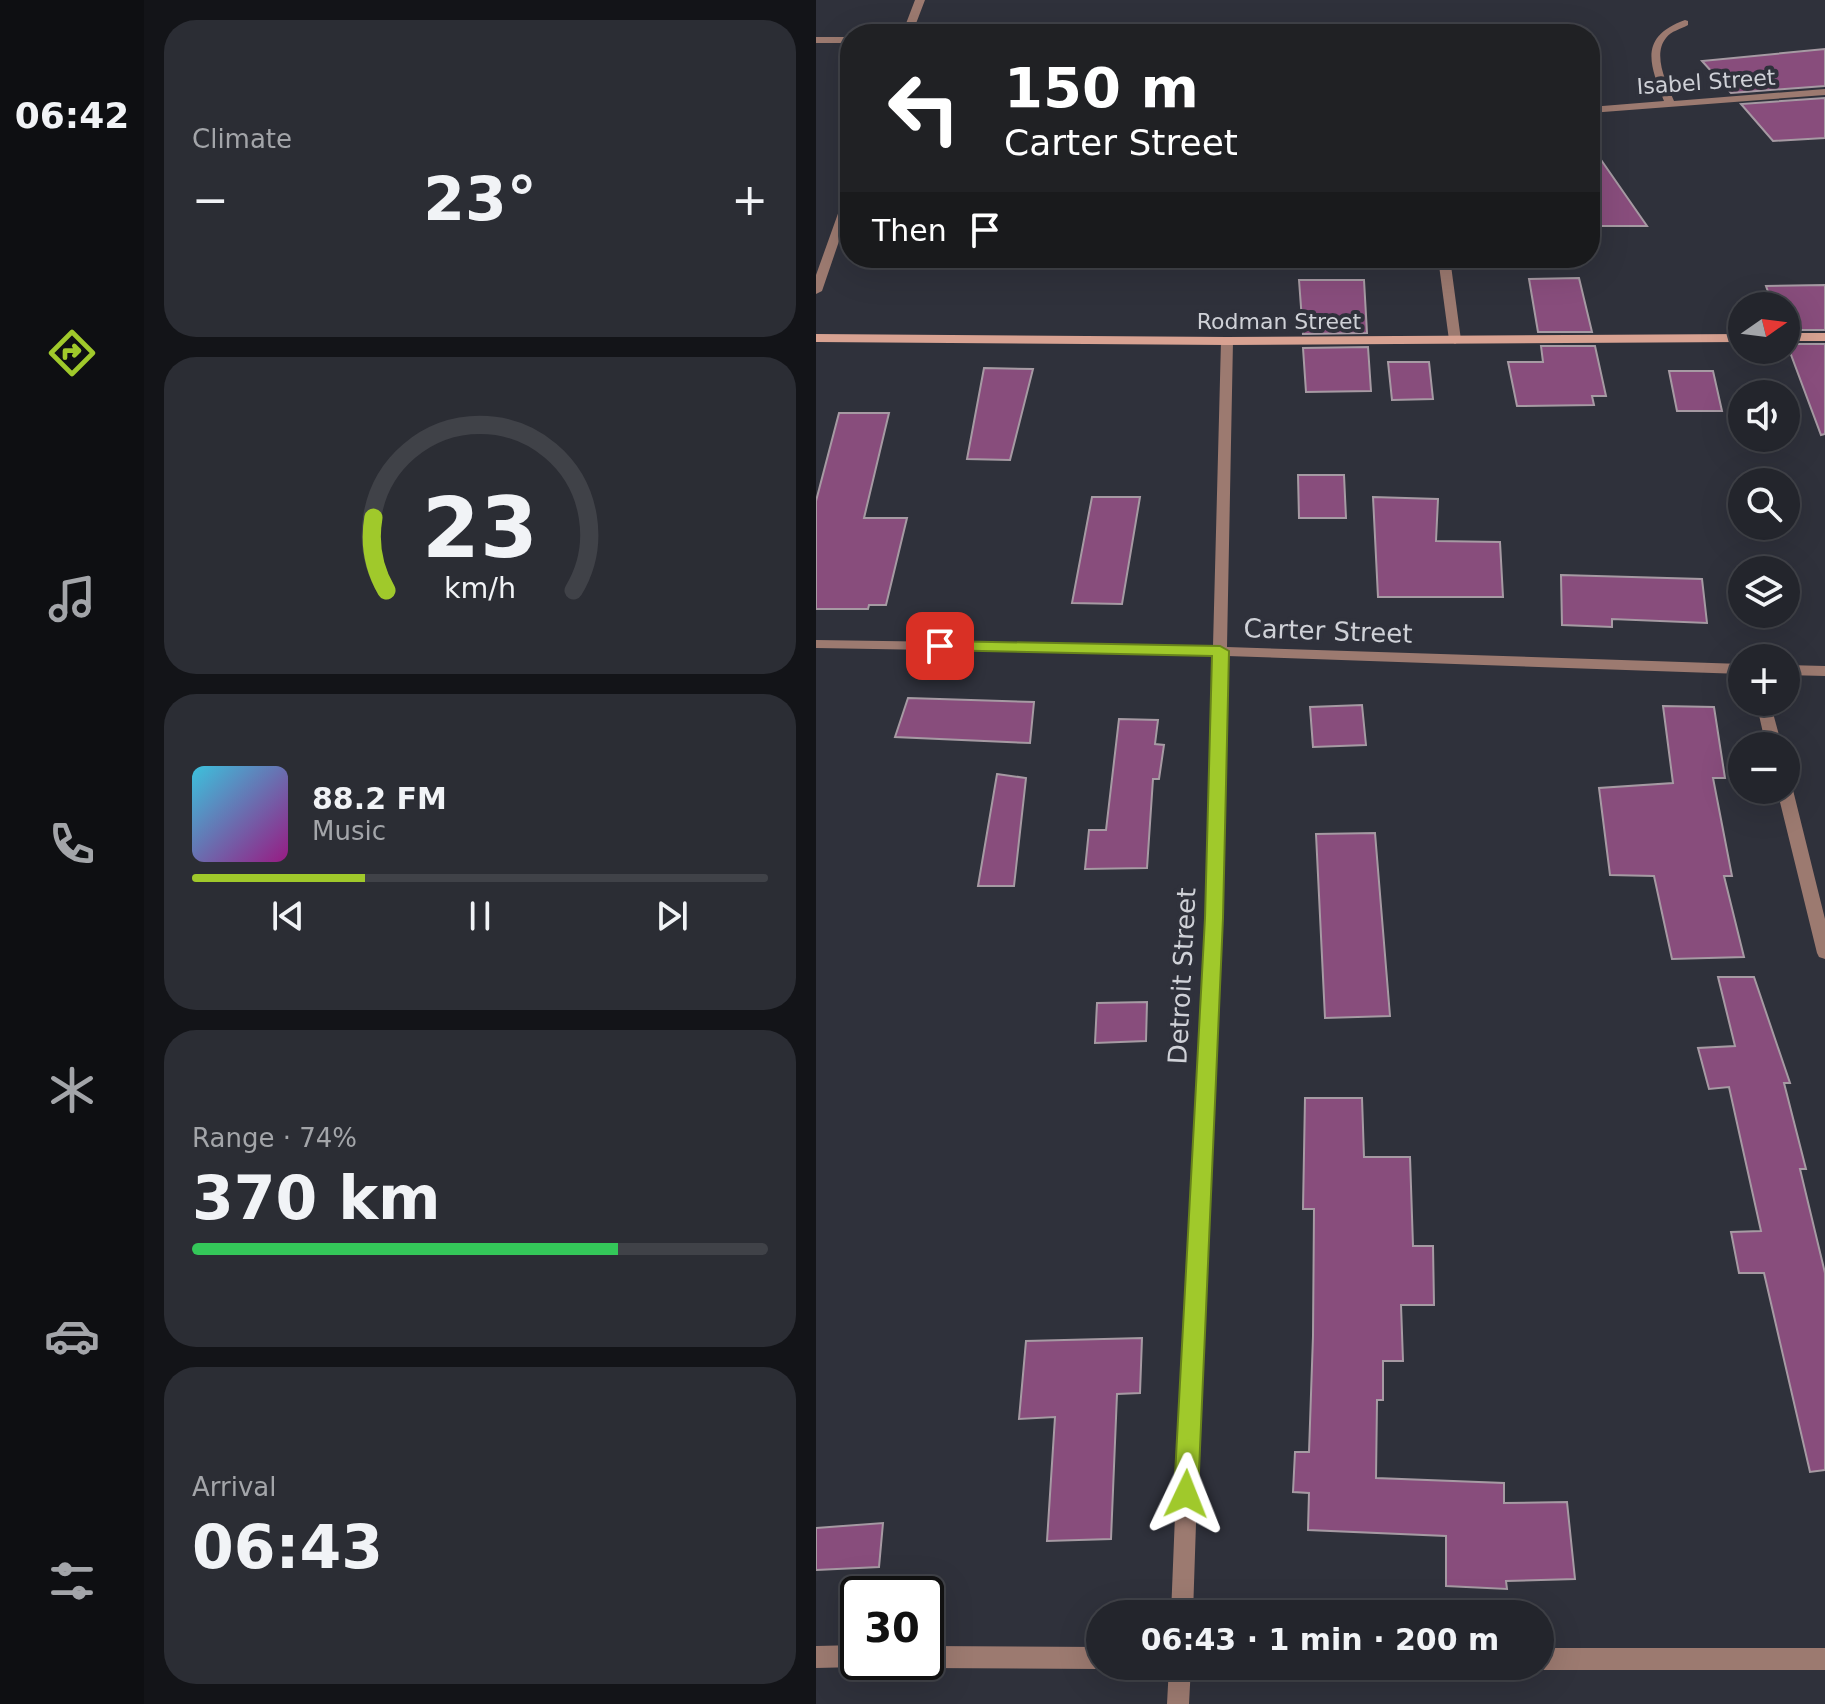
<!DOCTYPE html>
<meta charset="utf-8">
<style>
body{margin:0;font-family:"DejaVu Sans",sans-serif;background:#2b2d34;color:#f1f3f6;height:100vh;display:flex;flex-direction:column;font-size:30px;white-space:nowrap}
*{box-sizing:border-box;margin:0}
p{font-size:26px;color:#a3a5a9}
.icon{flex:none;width:44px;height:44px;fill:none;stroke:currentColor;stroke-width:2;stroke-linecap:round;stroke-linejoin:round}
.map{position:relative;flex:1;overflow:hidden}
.sheet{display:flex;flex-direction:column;gap:20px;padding:20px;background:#131418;width:672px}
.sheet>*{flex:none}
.top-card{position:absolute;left:24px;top:24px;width:760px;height:244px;border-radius:32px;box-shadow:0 8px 32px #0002,0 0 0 2px #404248;background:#202124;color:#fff;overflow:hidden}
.needle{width:52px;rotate:76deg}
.tools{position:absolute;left:912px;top:292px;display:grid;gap:16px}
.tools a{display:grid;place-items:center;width:72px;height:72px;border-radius:50%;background:#23252c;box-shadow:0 8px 32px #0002,0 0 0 2px #404248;font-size:40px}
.speed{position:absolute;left:24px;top:1576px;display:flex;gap:16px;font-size:40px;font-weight:700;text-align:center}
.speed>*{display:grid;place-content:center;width:104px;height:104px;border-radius:50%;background:#23252c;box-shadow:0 8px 32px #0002,0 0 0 2px #404248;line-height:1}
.speed .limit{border:4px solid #111;border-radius:12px;background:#fff;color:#111}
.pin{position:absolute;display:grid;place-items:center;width:68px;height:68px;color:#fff;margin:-34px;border-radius:16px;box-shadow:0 4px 12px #0006}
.me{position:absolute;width:88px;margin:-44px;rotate:2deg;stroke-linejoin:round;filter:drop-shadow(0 0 6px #0008)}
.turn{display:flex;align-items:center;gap:28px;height:168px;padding:0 32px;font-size:36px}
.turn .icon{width:104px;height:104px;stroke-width:2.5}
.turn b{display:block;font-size:56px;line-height:68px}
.then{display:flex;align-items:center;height:76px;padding:0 32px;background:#0003;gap:16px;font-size:30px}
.big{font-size:60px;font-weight:700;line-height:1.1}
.sheet .card{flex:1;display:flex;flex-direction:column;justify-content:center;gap:12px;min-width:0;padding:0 28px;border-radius:32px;background:#2b2d34}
.sheet .dial{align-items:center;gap:0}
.dial svg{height:208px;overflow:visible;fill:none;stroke:#404248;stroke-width:7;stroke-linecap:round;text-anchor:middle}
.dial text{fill:#f1f3f6;stroke:none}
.song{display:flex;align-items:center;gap:24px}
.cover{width:96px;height:96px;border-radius:12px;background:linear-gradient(135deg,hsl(190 70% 55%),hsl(310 70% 35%))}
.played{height:8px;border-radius:4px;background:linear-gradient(90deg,#a0c92b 30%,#404248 30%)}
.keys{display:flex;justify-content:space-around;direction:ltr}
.heat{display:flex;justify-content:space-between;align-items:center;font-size:44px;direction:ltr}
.charge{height:12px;border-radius:6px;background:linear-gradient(90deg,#34c759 74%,#404248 0)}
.trip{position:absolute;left:270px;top:1600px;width:468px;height:80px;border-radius:40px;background:#23252c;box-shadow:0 8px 32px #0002,0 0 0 2px #404248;font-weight:700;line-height:80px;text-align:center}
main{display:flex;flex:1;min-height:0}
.tab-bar{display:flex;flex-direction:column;width:144px;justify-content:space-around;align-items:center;background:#0e0f12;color:#a3a5a9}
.tab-bar .icon{width:56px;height:56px}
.tab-bar .active{color:#a0c92b}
.tab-bar b{font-size:36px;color:#f1f3f6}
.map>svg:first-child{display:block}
</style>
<main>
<nav class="tab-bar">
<b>06:42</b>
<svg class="icon active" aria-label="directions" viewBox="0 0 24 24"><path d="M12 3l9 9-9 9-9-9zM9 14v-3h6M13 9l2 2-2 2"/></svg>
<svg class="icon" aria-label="music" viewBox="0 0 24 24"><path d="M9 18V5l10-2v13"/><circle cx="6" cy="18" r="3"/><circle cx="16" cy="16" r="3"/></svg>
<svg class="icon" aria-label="phone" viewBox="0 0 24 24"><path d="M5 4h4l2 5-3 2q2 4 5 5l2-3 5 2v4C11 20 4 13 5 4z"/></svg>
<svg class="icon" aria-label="climate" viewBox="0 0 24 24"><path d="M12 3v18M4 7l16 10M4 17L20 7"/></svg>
<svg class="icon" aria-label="car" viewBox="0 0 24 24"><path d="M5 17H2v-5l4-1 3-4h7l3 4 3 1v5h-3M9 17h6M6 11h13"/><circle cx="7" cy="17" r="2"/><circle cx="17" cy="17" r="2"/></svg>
<svg class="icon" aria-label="filters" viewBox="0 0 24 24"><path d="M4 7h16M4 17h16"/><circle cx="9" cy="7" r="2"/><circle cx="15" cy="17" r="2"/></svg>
</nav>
<section class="sheet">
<div class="card"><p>Climate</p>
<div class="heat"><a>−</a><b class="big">23°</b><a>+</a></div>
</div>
<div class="card dial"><svg viewBox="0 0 100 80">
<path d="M14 69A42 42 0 1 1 86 69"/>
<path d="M14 69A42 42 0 0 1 9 41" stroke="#a0c92b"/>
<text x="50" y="56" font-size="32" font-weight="700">23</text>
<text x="50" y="72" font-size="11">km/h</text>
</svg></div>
<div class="card">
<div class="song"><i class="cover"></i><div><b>88.2 FM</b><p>Music</p></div></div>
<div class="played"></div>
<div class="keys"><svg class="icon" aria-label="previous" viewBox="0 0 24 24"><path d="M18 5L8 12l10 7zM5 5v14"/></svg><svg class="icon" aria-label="pause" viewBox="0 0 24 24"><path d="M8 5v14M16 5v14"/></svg><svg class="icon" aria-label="next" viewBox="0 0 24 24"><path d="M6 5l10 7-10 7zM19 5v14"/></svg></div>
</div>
<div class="card"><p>Range · 74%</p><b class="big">370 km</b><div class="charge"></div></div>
<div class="card"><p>Arrival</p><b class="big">06:43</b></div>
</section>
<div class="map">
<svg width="1009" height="1704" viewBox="0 0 1009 1704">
<rect width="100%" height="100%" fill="#2f313b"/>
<path fill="#884d7c" stroke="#a69aa3" stroke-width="2" d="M1009,49V86L915,93L886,61Z
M1009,98V138L957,141L925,104Z
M774,144L831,226H783L774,182Z
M763,278L776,332H722L713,279Z
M483,280H548L551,333L487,334Z
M1009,285V330H970V306H957L950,286Z
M971,344H1009V434L1005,435Z
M725,346H779L790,396H776L778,405L701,406L692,362H727Z
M552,347L555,391L490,392L487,348Z
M572,362H613L617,399L576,400Z
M168,368L217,369L194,460L151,459Z
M853,371H897L906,411H861Z
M23,413H73L48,518H91L70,605H53L52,609H0V501Z
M482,475H528L530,518H483Z
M276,497H324L306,604L256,603Z
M557,497L622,499L620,541L684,542L687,597H562Z
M745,575L886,579L891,623L796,619V627L746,625Z
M92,698L218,702L214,743L79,737Z
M546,705L550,745L497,747L494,707Z
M847,706L898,707L909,778H897L916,876H908L928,957L856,959L838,876L794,875L783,788L857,783Z
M303,719L342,720L339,744L348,745L343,779H337L331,868L269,869L273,830H290Z
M181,774L210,778L198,886H162Z
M559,833L574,1016L509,1018L500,834Z
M902,977H938L974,1083H968L990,1169H984L1009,1273V1470L994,1472L948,1273H923L915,1232L945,1231L913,1087L893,1089L882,1048L919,1046Z
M331,1002L330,1041L279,1043L281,1003Z
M489,1098H546L548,1157H594L597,1246H617L618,1305H585L587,1361H567V1400H561L560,1478L688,1483V1503L751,1502L759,1579L690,1581L691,1589L630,1586V1536L492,1530L493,1493L477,1492L479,1452H493L497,1336L498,1209H487Z
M326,1338L324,1393L301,1394L295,1539L231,1541L239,1417L203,1419L210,1341Z
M67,1523L63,1567L0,1570V1528Z"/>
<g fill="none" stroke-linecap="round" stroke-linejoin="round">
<path fill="#9c7a70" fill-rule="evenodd" d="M0,37H34V43H0Z"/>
<path fill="#9c7a70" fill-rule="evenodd" d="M99,0H109L96,34H86Z
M869,20L872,21V25C865,29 855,31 850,38C836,55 851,84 858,101L1009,89V95L774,113V107L848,101C833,63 823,37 869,20Z
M34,191V209L6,291L0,294V275L29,194Z
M622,258H634L645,340L639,344L633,340Z
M411,337L417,341L411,647L926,664V674L411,656L406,918L386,1343L377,1614H355L366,1343L390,918L397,655L0,648V640L397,646L405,341Z
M970,665L1009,666V676L970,675Z
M940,702H954L966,746H950Z
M970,785L977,790L1009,919V959L1003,957L1001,953L961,790H970Z
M42,1645V1662L50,1664L42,1667L0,1668V1646Z
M110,1646L284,1647V1666H292L284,1669L110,1668L101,1662H110Z
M724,1648H1009V1670H724L716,1666H724Z
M353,1666H375L373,1704H351Z"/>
<path fill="#d8a292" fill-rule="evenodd" d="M970,333H1009V341H970Z
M0,334L411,337L926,334V342L411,345L0,342Z"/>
</g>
<path fill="#a0c92b" stroke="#68831c" stroke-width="2" d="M124,641L404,646L413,651L407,918L382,1494L379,1501L370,1505L362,1501L358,1494L389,918L396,656L119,650L116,646Z"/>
<g text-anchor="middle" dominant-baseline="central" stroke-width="8" stroke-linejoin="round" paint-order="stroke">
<g font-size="22" fill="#cfd1d7" stroke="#2f313b">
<text transform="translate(890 82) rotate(-4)">Isabel Street</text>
<text x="463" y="321">Rodman Street</text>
</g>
<g font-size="26" fill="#cfd1d7" stroke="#2f313b">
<text transform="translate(512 631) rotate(2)">Carter Street</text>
<text transform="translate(366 976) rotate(-87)">Detroit Street</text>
</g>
</g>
</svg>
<div class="tools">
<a><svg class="needle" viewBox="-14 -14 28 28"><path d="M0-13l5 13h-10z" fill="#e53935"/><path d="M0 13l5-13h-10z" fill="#a3a5a9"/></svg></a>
<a><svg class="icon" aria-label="sound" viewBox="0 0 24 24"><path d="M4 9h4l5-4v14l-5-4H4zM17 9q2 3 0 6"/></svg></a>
<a><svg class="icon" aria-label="search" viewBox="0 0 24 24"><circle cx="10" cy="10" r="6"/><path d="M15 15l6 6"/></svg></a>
<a><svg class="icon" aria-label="layers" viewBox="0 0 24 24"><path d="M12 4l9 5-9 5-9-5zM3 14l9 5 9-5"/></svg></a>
<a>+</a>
<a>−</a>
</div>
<div class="speed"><div class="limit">30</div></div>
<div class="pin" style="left:124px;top:646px;background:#d93025"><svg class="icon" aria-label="arrive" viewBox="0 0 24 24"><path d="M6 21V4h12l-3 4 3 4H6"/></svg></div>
<svg class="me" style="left:370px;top:1494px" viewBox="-20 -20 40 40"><path d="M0-17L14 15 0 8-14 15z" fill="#a0c92b" stroke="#fff" stroke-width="4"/></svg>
<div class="trip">06:43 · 1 min · 200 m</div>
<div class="top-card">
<div class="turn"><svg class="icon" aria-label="left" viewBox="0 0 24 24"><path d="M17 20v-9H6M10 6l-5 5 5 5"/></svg><div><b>150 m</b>Carter Street</div></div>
<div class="then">Then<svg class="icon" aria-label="arrive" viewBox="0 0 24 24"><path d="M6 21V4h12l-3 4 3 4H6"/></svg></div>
</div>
</div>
</main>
